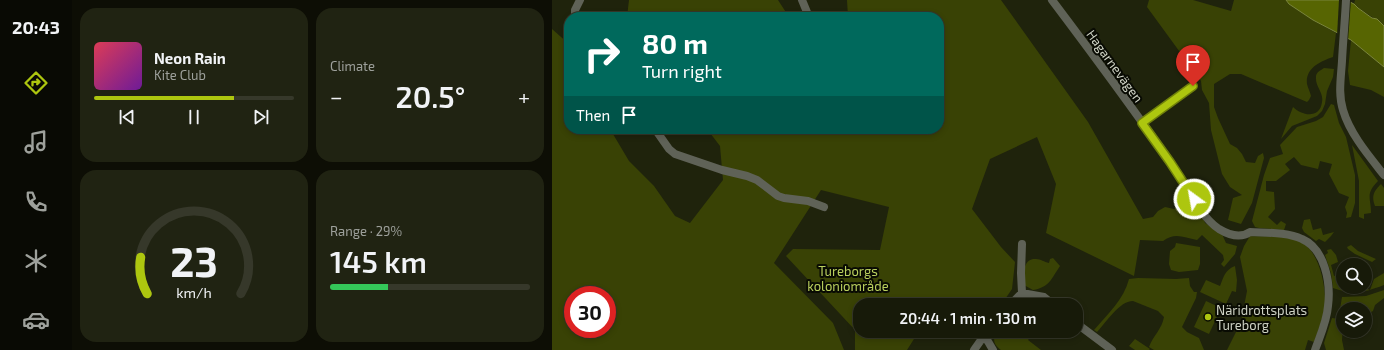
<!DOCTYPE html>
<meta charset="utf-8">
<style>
body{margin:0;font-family:"Exo 2",sans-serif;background:#202312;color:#f1f3f6;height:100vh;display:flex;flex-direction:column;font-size:15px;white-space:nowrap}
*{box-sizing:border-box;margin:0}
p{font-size:13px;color:#9ea19c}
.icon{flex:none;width:22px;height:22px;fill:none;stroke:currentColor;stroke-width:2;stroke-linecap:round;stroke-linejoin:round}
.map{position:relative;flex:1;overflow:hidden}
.drawer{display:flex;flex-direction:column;gap:8px;padding:8px;background:#0d0e05;width:480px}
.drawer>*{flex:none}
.top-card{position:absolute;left:12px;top:12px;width:380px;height:122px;border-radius:16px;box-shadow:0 2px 6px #0003,0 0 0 1px #36382a;background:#00695c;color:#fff;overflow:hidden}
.fabs{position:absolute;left:784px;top:258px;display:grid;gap:8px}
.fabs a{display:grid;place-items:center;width:36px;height:36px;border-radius:50%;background:#171a09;box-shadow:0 2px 6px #0003,0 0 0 1px #36382a;font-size:20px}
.speed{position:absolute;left:12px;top:286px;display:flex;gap:8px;font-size:20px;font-weight:700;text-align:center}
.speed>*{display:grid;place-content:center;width:52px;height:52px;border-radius:50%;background:#171a09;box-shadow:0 2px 6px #0003,0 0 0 1px #36382a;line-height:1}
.speed .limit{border:6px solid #d22;background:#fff;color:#111}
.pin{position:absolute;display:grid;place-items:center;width:34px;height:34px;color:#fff;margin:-41px -17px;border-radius:50% 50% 50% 0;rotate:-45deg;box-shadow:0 0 4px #0007}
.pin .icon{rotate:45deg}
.me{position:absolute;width:44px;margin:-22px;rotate:328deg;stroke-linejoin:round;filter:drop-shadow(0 0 3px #0008)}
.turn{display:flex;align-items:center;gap:14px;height:84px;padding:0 12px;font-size:18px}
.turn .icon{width:52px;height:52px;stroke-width:2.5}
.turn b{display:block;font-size:28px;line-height:34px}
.then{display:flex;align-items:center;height:38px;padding:0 12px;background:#0003;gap:8px;font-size:15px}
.big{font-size:30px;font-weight:600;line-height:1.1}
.drawer .card{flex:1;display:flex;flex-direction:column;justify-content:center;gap:6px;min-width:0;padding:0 14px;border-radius:16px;background:#202312}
.drawer .dial{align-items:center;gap:0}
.dial svg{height:104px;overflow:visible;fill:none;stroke:#36382a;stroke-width:7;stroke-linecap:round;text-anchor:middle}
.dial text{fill:#f1f3f6;stroke:none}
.song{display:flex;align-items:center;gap:12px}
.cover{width:48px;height:48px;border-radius:6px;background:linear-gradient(135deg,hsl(350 70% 55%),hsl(280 70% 35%))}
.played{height:4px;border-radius:2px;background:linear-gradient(90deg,#adc60f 70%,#36382a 70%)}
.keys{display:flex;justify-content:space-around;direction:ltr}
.heat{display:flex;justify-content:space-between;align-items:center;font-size:22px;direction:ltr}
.charge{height:6px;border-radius:3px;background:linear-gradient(90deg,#34c759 29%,#36382a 0)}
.drawer .tiles{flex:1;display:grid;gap:8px;grid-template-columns:repeat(2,1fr)}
.trip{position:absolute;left:301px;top:298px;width:230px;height:40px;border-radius:16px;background:#171a09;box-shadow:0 2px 6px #0003,0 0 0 1px #36382a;font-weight:600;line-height:40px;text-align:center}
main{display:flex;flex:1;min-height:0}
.tab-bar{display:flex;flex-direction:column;width:72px;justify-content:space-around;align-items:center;background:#090a04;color:#9ea19c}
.tab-bar .icon{width:28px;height:28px}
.tab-bar .on{color:#adc60f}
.tab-bar b{font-size:18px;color:#f1f3f6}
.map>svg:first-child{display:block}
</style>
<main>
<nav class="tab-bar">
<b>20:43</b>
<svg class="icon on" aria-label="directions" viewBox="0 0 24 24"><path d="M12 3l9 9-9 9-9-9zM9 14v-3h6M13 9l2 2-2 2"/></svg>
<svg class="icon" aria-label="music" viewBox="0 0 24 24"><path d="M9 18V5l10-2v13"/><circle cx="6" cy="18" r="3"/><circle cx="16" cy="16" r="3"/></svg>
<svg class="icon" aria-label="phone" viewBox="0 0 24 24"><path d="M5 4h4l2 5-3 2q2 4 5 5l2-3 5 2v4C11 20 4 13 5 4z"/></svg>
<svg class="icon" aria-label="climate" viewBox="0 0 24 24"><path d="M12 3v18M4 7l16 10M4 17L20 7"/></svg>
<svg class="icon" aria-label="car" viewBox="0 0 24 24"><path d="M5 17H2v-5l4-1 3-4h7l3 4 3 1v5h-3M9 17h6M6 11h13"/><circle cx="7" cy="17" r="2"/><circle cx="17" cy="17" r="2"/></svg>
</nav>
<section class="drawer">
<div class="tiles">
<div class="card">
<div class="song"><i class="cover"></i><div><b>Neon Rain</b><p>Kite Club</p></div></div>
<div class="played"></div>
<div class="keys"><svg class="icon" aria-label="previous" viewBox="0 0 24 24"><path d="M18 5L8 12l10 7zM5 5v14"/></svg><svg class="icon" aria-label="pause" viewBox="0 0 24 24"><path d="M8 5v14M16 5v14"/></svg><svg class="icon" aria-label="next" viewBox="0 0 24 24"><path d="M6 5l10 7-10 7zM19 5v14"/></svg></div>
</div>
<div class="card"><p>Climate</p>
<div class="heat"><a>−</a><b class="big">20.5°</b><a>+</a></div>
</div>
<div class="card dial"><svg viewBox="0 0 100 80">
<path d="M14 69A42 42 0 1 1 86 69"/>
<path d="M14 69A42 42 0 0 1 9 41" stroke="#adc60f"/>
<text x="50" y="56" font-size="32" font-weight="700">23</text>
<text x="50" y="72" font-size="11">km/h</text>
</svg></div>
<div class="card"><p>Range · 29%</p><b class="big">145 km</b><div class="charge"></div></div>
</div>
</section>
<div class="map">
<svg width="832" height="350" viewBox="0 0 832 350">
<rect width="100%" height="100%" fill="#1f230c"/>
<path fill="#394205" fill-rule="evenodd" d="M77,0H226L237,17H75Z
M295,0H449L536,122L591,219L601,217L606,211L613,207L622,209L632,203L637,202L645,214L651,217L653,223L670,234L674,243L685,246L683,254L672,267L669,264L672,260L671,255L650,235L645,240C632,237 622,232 611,241L588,240L582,276L494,233L504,184L485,137L438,159L420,209L449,247L463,262L460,289L449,305H308V331H367L355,350H303V330L234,256L241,249L328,250L337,207L269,190L222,263L281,323L292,350H0V29L17,44V129H58L77,161L102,186L123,216L138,223L171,180L168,146L155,129H387V17H296ZM21,295H55V329H21Z
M597,0H641L679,11L682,0H734L737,4L761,20L784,33L781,57C769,61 753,68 755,84C756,88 758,92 759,96L757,100L755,102L689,74H678L662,84V107L666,118L678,144L685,148L690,154L694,162L703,163L706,156L711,153L712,158L700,203L689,224L676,220L681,198L690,195L678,187L670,174L659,130L657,103L650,90L649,81L595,7Z
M803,0H832V26C823,17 811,13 802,4Z
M799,40L832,67V97L819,90L798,85L796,71Z
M772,68L782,69L781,77L775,91L773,104L770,111L765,116L740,126L729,139L741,107C750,116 768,119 770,102C772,93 763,86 764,77C764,72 768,71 772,68Z
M779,104L782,105L787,123L794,137L803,175V203L799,217L794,218L795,213L793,207L797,197L787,193L777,174L780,164L768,161L766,169L749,165L742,157L733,164L738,170L724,181H714V191L722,192L723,209L716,217L725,225L729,221L734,224L732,230L707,228L703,227L700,221L712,175L718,158L731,154L728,145L745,127L764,121L771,117Z
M800,145L826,181C813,194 819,198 819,213L812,214V219L807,217V181Z
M829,184L832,188V214V206H823C819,196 822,191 829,184Z
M758,219L761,230L769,228L771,235L782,232L779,236L773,242L767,239L764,241L752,232L750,228L752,220Z
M698,236C709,237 729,235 738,238C743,239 749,242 752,244C768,254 776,293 772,310C770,321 766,332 762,342L756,340L753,350H675L689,322L695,291L688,257L692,246Z
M624,243L648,247V264L646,270L627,272L619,270L617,264L618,251L623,247Z
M799,245L806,251L824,259L820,262L803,254L796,249L795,247Z
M779,249L784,255L786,262L779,265L782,276L791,273V287H811L818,290L822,279L832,273V285C811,293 802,295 781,288L779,273L773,255L776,253L775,250Z
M501,258L508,266C499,279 498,287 481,290L472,285C472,275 470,258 484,259C489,259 492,262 497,263L498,259Z
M683,266L685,280L684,292L680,291L674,304L648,292L654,280L668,286C672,276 673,270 683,266Z
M586,278L624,279L637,278L638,286L642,292H645L644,298L630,327L635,332L647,338L652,350H602L597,347C601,336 610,329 612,317L606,311L581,301C567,301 554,323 545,332L542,330C556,314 572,299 577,279Z
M832,290V298L823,305L821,311L814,315L813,309H808L802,306L801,309H791V319L787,315L790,297L814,296Z
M654,301L669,308L657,334L642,327Z
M780,318L787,319L791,324L790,340L792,350H774L772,343Z
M444,331H483L476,340L489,350H449C441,344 441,340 444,331Z
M583,339L598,349L597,350H583L577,346Z"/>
<path fill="#576502" stroke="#7b863c" d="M734,0H794L802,4L806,8L820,18L825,19L832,26V67L799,40L761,20L737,4Z"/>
<path fill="#1f230c" d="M787,0H799L796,41L785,36Z"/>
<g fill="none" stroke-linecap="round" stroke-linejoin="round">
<path stroke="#5f6257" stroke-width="8" d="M250,0L257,17
M500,0C540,53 579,106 617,160C631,180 647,216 667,229C677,235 688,239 698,232C715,233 735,232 750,239C773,249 779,283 776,306C775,321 768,336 763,350
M794,0C793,20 791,41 790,61C789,78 786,94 791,110C798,134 817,156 832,175
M23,17V10L28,0
M590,123L641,86
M103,129L117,149L123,154L170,170L195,176L205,180L226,196L232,198L256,201L272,207
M470,244L469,273L470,293
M458,305L470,293L492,297L502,305
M524,323L560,350
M434,338L441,350
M434,338L439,331
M422,350L429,340L434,338"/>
</g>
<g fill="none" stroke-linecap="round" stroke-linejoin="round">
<defs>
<path id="route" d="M641,86L590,123L618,162L642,199"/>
</defs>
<use href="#route" stroke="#70810a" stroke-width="10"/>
<use href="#route" stroke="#adc60f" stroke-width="7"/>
</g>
<circle fill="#adc60f" stroke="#090b03" stroke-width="1.5" cx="656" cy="317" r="4"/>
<g text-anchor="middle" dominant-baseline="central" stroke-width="4" stroke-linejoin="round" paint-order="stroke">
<g font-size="13" fill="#cfd3c5" stroke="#090b03">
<text transform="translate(563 66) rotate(54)">Hagarnevägen</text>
</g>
<g font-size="13" fill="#bad05e" stroke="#090b03">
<text x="296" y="271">Tureborgs<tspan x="296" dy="15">koloniområde</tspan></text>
</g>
<g font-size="13" fill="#cfd3c5" stroke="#090b03" text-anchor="start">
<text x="664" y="310">Näridrottsplats<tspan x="664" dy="15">Tureborg</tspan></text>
</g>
</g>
</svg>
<div class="fabs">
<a><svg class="icon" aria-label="search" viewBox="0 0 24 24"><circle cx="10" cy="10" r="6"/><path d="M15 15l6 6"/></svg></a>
<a><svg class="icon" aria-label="layers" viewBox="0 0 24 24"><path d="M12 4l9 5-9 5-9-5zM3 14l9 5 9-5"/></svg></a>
</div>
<div class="speed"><div class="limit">30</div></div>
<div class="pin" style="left:641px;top:86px;background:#d93025"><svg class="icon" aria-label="arrive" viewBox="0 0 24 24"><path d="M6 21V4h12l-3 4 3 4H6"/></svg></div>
<svg class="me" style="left:642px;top:199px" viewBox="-20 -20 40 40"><circle r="17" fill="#adc60f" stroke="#fff" stroke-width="3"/><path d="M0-11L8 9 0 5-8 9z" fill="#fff"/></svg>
<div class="trip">20:44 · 1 min · 130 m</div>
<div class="top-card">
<div class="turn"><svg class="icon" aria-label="right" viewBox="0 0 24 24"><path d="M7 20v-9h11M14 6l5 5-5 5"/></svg><div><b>80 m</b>Turn right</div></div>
<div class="then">Then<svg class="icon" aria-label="arrive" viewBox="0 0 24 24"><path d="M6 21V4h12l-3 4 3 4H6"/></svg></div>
</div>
</div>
</main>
